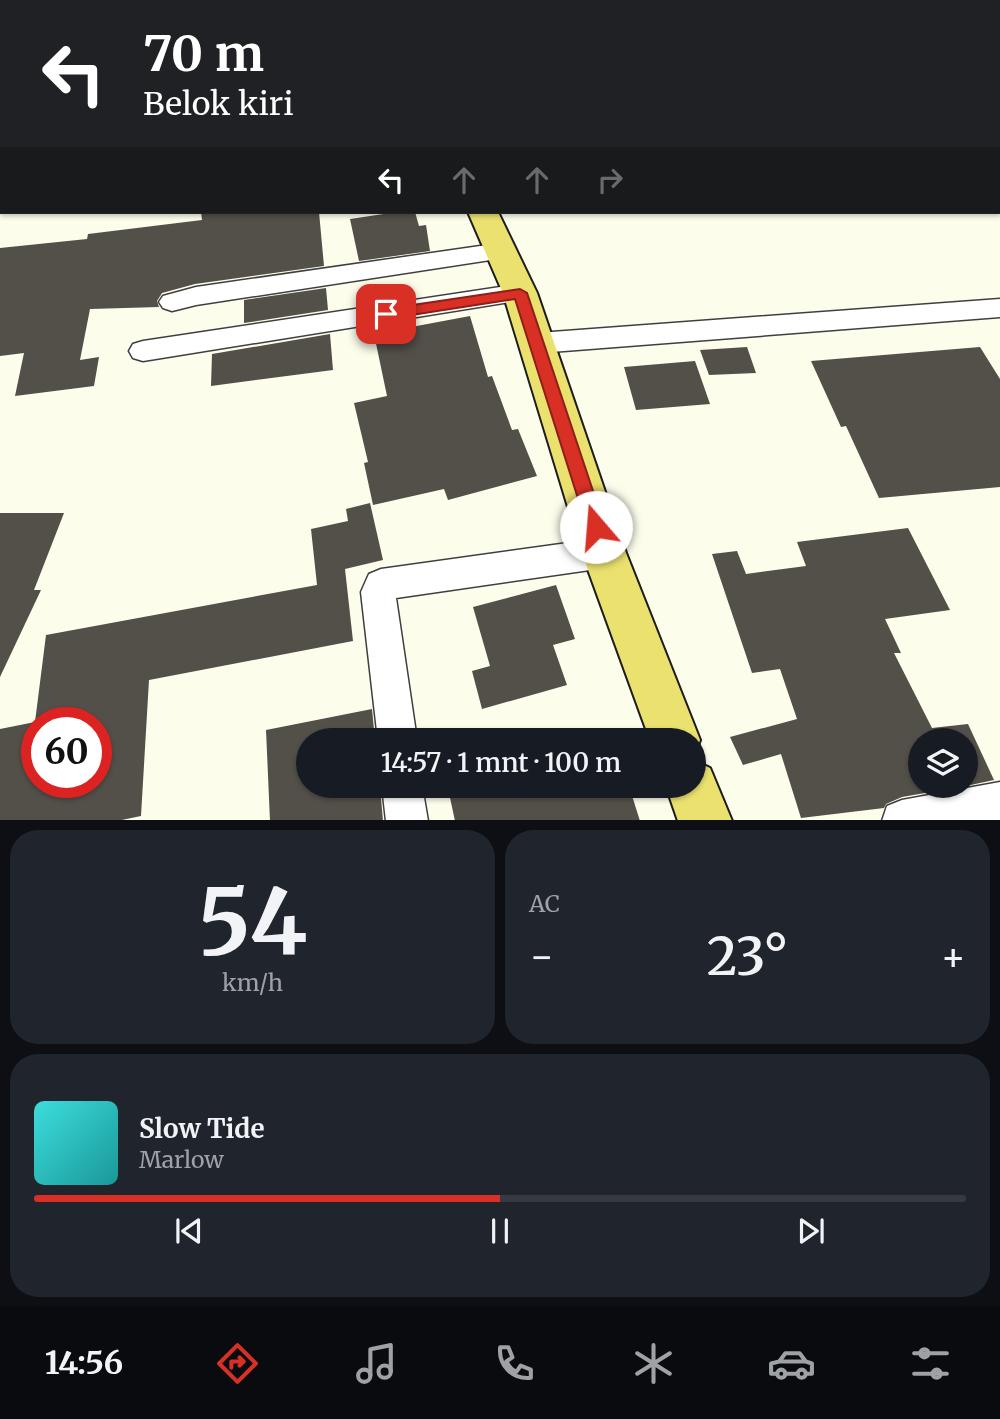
<!DOCTYPE html>
<html lang="id">
<meta charset="utf-8">
<style>
body{margin:0;font-family:Merriweather,serif;background:#20242c;color:#f1f3f6;height:100vh;display:flex;flex-direction:column;font-size:26px;white-space:nowrap}
*{box-sizing:border-box;margin:0}
p{font-size:23px;color:#9ea1a6}
.icon{flex:none;width:38px;height:38px;fill:none;stroke:currentColor;stroke-width:2;stroke-linecap:round;stroke-linejoin:round}
.map{position:relative;height:820px;overflow:hidden}
.sheet{display:flex;flex-direction:column;gap:10px;padding:10px;background:#0d0f14;flex:1}
.sheet>*{flex:none}
.guide{position:absolute;left:0px;top:0px;width:1001px;height:214px;box-shadow:0 2px 5px #0004;background:#202124;color:#fff;overflow:hidden}
.buttons{position:absolute;left:908px;top:728px;display:grid;gap:14px}
.buttons a{display:grid;place-items:center;width:70px;height:70px;border-radius:50%;background:#171b24;box-shadow:0 2px 5px #0004;font-size:35px}
.speed{position:absolute;left:21px;top:707px;display:flex;gap:14px;font-size:35px;font-weight:700;text-align:center}
.speed>*{display:grid;place-content:center;width:91px;height:91px;border-radius:50%;background:#171b24;box-shadow:0 2px 5px #0004;line-height:1}
.speed .limit{border:10px solid #d22;background:#fff;color:#111}
.pin{position:absolute;display:grid;place-items:center;width:60px;height:60px;color:#fff;margin:-30px;border-radius:14px;box-shadow:0 4px 10px #0006}
.me{position:absolute;width:77px;margin:-38px;rotate:342deg;stroke-linejoin:round;filter:drop-shadow(0 0 5px #0008)}
.turn{display:flex;align-items:center;gap:24px;height:147px;padding:0 28px;font-size:32px}
.turn .icon{width:91px;height:91px;stroke-width:2.5}
.turn b{display:block;font-size:49px;line-height:60px}
.lanes{display:flex;align-items:center;height:66px;padding:0 28px;background:#0003;justify-content:center;gap:35px;direction:ltr}
.lanes .off{opacity:.35}
.big{font-size:52px;font-weight:600;line-height:1.1}
.sheet .tile{flex:1;display:flex;flex-direction:column;justify-content:center;gap:10px;min-width:0;padding:0 24px;border-radius:28px;background:#20242c}
.sheet .dial{align-items:center;gap:0}
.dial b{font-size:91px;line-height:1}
.song{display:flex;align-items:center;gap:21px}
.cover{width:84px;height:84px;border-radius:10px;background:linear-gradient(135deg,hsl(180 70% 55%),hsl(180 70% 35%))}
.played{height:7px;border-radius:4px;background:linear-gradient(90deg,#d93025 50%,#363941 50%)}
.keys{display:flex;justify-content:space-around;direction:ltr}
.heat{display:flex;justify-content:space-between;align-items:center;font-size:38px;direction:ltr}
.sheet .tiles{flex:1;display:grid;gap:10px;grid-template-columns:1fr 1fr}
.tile:last-child{grid-column:span 2}
.trip{position:absolute;left:296px;top:728px;width:410px;height:70px;border-radius:35px;background:#171b24;box-shadow:0 2px 5px #0004;font-weight:600;line-height:70px;text-align:center}
.tabs{display:flex;height:112px;justify-content:space-around;align-items:center;background:#090b0e;color:#9ea1a6}
.tabs .icon{width:49px;height:49px}
.tabs .on{color:#d93025}
.tabs b{font-size:32px;color:#f1f3f6}
.map>svg:first-child{display:block}
</style>
<div class="map">
<svg width="1000" height="821" viewBox="0 0 1000 821">
<rect width="100%" height="100%" fill="#fdfdec"/>
<path fill="#534f49" fill-rule="evenodd" d="M201,212H319L324,266L195,284L162,293L157,301L159,307L90,309L80,360L99,357L94,386L15,396L24,353L0,356V248L87,239L88,234L202,220Z
M397,212H415L419,226L426,225L430,251L359,261L350,219Z
M326,288L328,310L244,323V300Z
M470,316L488,377L492,376L512,430L518,429L537,476L448,500L444,489L373,505L364,463L368,462L354,403L387,396L374,334Z
M330,334L333,370L211,386L212,354Z
M747,347L756,373L709,375L700,350Z
M980,347L1000,379V487L879,498L846,426L841,427L811,361Z
M695,361L710,404L636,410L624,367Z
M370,503L383,560L345,569L353,641L149,680L141,816L117,821H0V729L35,722L46,635L317,585L311,529L348,521L346,509ZM37,723H96V782H37Z
M0,513H64L34,590H41L0,677Z
M908,528L950,610L885,619L901,653H894L932,728L968,724L994,780L966,786V740H920V786H965L902,797L886,804L884,808L801,818L781,754L743,765L730,737L797,719L780,669L752,673L712,554L737,551L746,574L806,566L797,542Z
M556,585L575,639L553,645L567,685L482,709L472,671L490,666L473,607Z
M372,709L375,740H308V786H380L383,821H270L266,730Z
M479,786H629L640,821H455L449,793Z"/>
<g fill="none" stroke-linecap="round" stroke-linejoin="round">
<defs>
<path id="minor" d="M604,0H622L623,2H605Z
M758,0H776L777,2H759Z
M923,0H942L943,2H924Z
M2,10V25L0,26V11Z
M999,13H1000V25H999Z
M501,243L510,245L514,251L510,257L196,305L172,311L163,308L159,302L163,296L196,287Z
M520,284L529,287L533,293L529,299L143,361L133,358L129,351L133,344L143,341Z
M1000,299V317L538,353L528,350L524,343L528,336L538,333Z
M604,538L616,543L621,553L616,563L604,568L396,598L417,740H378L361,592L369,574L381,569Z
M1000,782V821H882L887,806L902,800Z
M382,786H422L428,821H386Z"/>
<path id="major" d="M382,0H406L407,2H383Z
M468,212H498L537,293L626,553L700,740L693,758V740H650L582,553L503,293Z
M693,760L710,768L732,821H678L666,786H693Z"/>
</defs>
<use href="#minor" stroke="#3f3f3f" stroke-width="3"/>
<use href="#major" stroke="#1d1d1d" stroke-width="4"/>
<use href="#minor" fill="#fff" fill-rule="evenodd"/>
<use href="#major" fill="#ebe16f" fill-rule="evenodd"/>
</g>
<path fill="#d93025" stroke="#8d1f18" stroke-width="2" d="M520,289L527,293L605,527L602,532L596,534L590,532L587,527L515,299L386,319L379,314L386,309Z"/>
</svg>
<div class="buttons">
<a><svg class="icon" aria-label="layers" viewBox="0 0 24 24"><path d="M12 4l9 5-9 5-9-5zM3 14l9 5 9-5"/></svg></a>
</div>
<div class="speed"><div class="limit">60</div></div>
<div class="pin" style="left:386px;top:314px;background:#d93025"><svg class="icon" aria-label="arrive" viewBox="0 0 24 24"><path d="M6 21V4h12l-3 4 3 4H6"/></svg></div>
<svg class="me" style="left:596px;top:527px" viewBox="-20 -20 40 40"><circle r="19" fill="#fff"/><path d="M0-13L10 11 0 6-10 11z" fill="#d93025"/></svg>
<div class="trip">14:57 · 1 mnt · 100 m</div>
<div class="guide">
<div class="turn"><svg class="icon" aria-label="left" viewBox="0 0 24 24"><path d="M17 20v-9H6M10 6l-5 5 5 5"/></svg><div><b>70 m</b>Belok kiri</div></div>
<div class="lanes"><svg class="icon" aria-label="left" viewBox="0 0 24 24"><path d="M17 20v-9H6M10 6l-5 5 5 5"/></svg><svg class="icon off" aria-label="ahead" viewBox="0 0 24 24"><path d="M12 20V5M6 11l6-6 6 6"/></svg><svg class="icon off" aria-label="ahead" viewBox="0 0 24 24"><path d="M12 20V5M6 11l6-6 6 6"/></svg><svg class="icon off" aria-label="right" viewBox="0 0 24 24"><path d="M7 20v-9h11M14 6l5 5-5 5"/></svg></div>
</div>
</div>
<section class="sheet">
<div class="tiles">
<div class="tile dial"><b>54</b><p>km/h</p></div>
<div class="tile"><p>AC</p>
<div class="heat"><a>−</a><b class="big">23°</b><a>+</a></div>
</div>
<div class="tile">
<div class="song"><i class="cover"></i><div><b>Slow Tide</b><p>Marlow</p></div></div>
<div class="played"></div>
<div class="keys"><svg class="icon" aria-label="previous" viewBox="0 0 24 24"><path d="M18 5L8 12l10 7zM5 5v14"/></svg><svg class="icon" aria-label="pause" viewBox="0 0 24 24"><path d="M8 5v14M16 5v14"/></svg><svg class="icon" aria-label="next" viewBox="0 0 24 24"><path d="M6 5l10 7-10 7zM19 5v14"/></svg></div>
</div>
</div>
</section>
<nav class="tabs">
<b>14:56</b>
<svg class="icon on" aria-label="directions" viewBox="0 0 24 24"><path d="M12 3l9 9-9 9-9-9zM9 14v-3h6M13 9l2 2-2 2"/></svg>
<svg class="icon" aria-label="music" viewBox="0 0 24 24"><path d="M9 18V5l10-2v13"/><circle cx="6" cy="18" r="3"/><circle cx="16" cy="16" r="3"/></svg>
<svg class="icon" aria-label="phone" viewBox="0 0 24 24"><path d="M5 4h4l2 5-3 2q2 4 5 5l2-3 5 2v4C11 20 4 13 5 4z"/></svg>
<svg class="icon" aria-label="climate" viewBox="0 0 24 24"><path d="M12 3v18M4 7l16 10M4 17L20 7"/></svg>
<svg class="icon" aria-label="car" viewBox="0 0 24 24"><path d="M5 17H2v-5l4-1 3-4h7l3 4 3 1v5h-3M9 17h6M6 11h13"/><circle cx="7" cy="17" r="2"/><circle cx="17" cy="17" r="2"/></svg>
<svg class="icon" aria-label="filters" viewBox="0 0 24 24"><path d="M4 7h16M4 17h16"/><circle cx="9" cy="7" r="2"/><circle cx="15" cy="17" r="2"/></svg>
</nav>
